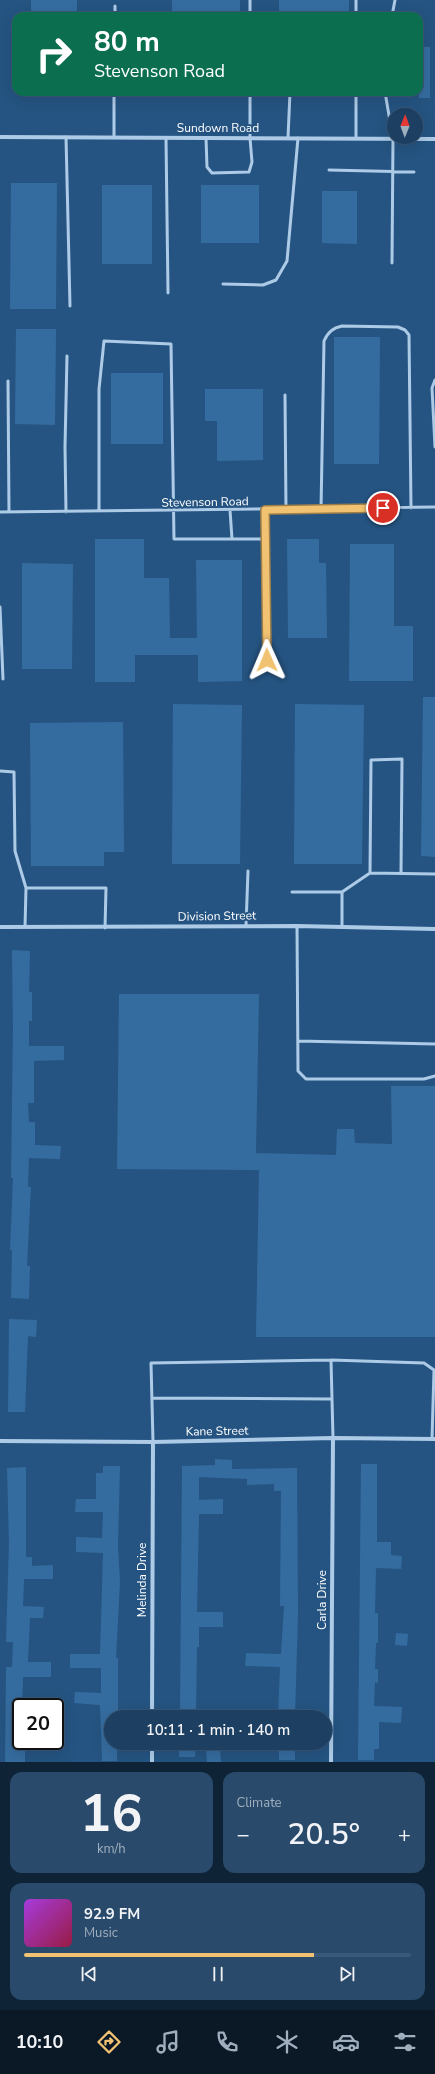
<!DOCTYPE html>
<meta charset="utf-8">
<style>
body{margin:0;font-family:"Nunito Sans",sans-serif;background:#294a6b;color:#f1f3f6;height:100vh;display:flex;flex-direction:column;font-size:15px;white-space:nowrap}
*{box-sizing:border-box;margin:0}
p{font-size:13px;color:#a0afbe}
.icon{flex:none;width:22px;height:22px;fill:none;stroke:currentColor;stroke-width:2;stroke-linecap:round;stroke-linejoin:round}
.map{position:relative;height:1762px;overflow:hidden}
.panel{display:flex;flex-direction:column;gap:10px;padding:10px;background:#0f2336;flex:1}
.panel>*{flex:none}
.hud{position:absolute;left:12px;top:12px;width:411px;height:84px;border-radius:12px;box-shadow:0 4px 16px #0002,0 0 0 1px #3a5877;background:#0b6e4f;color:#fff;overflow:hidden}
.needle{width:26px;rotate:1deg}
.buttons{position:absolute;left:387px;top:108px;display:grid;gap:8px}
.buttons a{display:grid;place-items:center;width:36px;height:36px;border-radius:50%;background:#1c3f62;box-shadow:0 4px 16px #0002,0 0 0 1px #3a5877;font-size:20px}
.speed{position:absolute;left:12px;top:1698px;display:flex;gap:8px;font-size:20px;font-weight:700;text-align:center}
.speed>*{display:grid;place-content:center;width:52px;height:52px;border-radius:50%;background:#1c3f62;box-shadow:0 4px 16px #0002,0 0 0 1px #3a5877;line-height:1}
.speed .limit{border:2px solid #111;border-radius:6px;background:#fff;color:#111}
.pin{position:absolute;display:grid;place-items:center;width:34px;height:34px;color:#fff;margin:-17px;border:2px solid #fff;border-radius:50%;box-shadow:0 1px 4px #0007}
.me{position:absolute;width:44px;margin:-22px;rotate:359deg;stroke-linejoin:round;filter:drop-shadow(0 0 3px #0008)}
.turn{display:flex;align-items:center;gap:14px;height:84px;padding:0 16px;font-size:18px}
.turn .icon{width:52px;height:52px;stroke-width:2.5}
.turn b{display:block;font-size:28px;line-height:34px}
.big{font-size:30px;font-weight:600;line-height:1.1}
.panel .widget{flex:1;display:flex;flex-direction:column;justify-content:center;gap:6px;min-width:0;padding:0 14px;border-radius:12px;background:#294a6b}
.panel .dial{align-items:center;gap:0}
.dial b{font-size:52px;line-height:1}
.song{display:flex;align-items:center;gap:12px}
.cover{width:48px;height:48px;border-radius:6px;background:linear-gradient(135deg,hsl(280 70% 55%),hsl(340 70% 35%))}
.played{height:4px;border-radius:2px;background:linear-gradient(90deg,#f1c271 75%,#3a5877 75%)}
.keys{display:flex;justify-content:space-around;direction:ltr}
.heat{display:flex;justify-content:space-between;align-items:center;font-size:22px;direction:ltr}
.panel .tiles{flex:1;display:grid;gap:10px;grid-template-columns:1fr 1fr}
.widget:last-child{grid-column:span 2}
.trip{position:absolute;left:104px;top:1710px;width:228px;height:40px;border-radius:20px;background:#1c3f62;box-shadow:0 4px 16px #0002,0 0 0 1px #3a5877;font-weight:600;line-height:40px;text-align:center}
.tab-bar{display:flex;height:64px;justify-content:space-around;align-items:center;background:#0b1927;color:#a0afbe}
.tab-bar .icon{width:28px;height:28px}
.tab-bar .on{color:#f1c271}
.tab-bar b{font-size:18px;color:#f1f3f6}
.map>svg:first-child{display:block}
</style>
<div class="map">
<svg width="435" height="1762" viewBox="0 0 435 1762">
<rect width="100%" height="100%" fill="#255482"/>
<path fill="#356c9f" d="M31,0H77V16H31Z
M172,0H240V16H172Z
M279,0H349V16H279Z
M419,47H430V98H419Z
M11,183H57L56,309H10Z
M102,185H152V264H102Z
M201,185H259V243H201Z
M322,191H357V244L322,243Z
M16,329H56L55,425L15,424Z
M334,337H380L379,464H334Z
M111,373H163V444H111Z
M205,389H263V460L217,461V421H205Z
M95,539H144V578H169L170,638H197L196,560H242V681L198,682V655H135V682H95Z
M287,539H319V563H326L327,638H288Z
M350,544H394V626H413V681H349Z
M22,563L73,564L72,669H22Z
M423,697H435V857L421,856Z
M173,704L242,705L240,864H172Z
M295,704L364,705L362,864H294Z
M123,722L124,852H104V866H31L30,723Z
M12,950L30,951L29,992H32V1021H29V1046H64V1060L34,1061V1103H28L29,1122H35V1145L61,1146L60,1159L29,1158L28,1187H31L27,1266H30L29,1299L11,1298L12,1250H10L13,1178H11L13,1028Z
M119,994H259L256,1153L336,1155L337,1129H354L355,1143L392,1144L391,1086H435V1337H256L259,1170L117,1169Z
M9,1319L37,1320L36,1337L28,1336L25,1412H8Z
M215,1459L232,1460V1469L297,1468L298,1613L295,1717H278L280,1667L245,1666L246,1653L281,1654L284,1606H280L281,1491H274V1484L247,1485V1479L199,1477V1500L223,1499V1514H199L197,1612H223V1627H199V1647H197L196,1717H180L182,1466L215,1465Z
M361,1464H377V1542H391V1555L402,1556L401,1569L376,1568L375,1613H378V1643H376L375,1669H378V1683L375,1682L374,1706L402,1707L401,1723L379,1722V1749H374V1760H358Z
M103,1466H120L118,1546L120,1582L116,1658H118V1717H111V1743H117V1761H102L100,1705L74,1703L75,1692L101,1693V1668H70V1654H100L103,1553L76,1552V1537L102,1538L103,1512H75L76,1499H96V1473H103Z
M26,1467V1557H32V1566L53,1565V1579H24L23,1606L44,1607L43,1618H30L28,1662H51V1677H23L21,1746H25V1762H5L6,1667H12L13,1642H6L9,1544L7,1468Z
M396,1633L408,1634L407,1646L395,1645Z
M179,1743H196L195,1757H179Z
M279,1743H295V1760H279Z
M206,1750H220L221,1762H207Z"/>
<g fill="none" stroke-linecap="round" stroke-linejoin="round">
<path stroke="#adcbe7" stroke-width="3" d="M115,16V6
M250,16V0
M356,16V0
M392,16L395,0
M385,92L393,139L392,263
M66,137L70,306
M114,137V92
M166,138L168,293
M206,138L207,167L212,173L249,172L252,162L250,138V92
M288,138L290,92
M356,138V92
M329,170L414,172
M223,284L263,285L276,280L287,261L298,138
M435,380L432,388L435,447
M8,381L9,512
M285,395L286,510
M230,510L232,539
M265,510L267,660
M321,510L324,341C328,332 333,328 342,326L398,327L405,330L409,335L411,508
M99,511V389L104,341L171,344L174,539H266
M0,512L435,507
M66,512L65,447L67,356
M0,607L3,679
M0,771L14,772L15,851L26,888
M370,873L435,874
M292,892H342V927
M342,892L370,873L371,760L402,759L401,873
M246,926L248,871
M297,926L298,1071L306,1079H424L435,1076
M25,927L26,888H106L105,928
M298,1041L435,1044
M331,1360L333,1438
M152,1398L332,1399
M153,1442L151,1363L331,1360L424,1363L434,1370L432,1439"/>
<path stroke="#adcbe7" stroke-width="4" d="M0,137L435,139
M0,927L297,926L435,929
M0,1441L153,1442L333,1438L435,1439
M152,1717L153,1442
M152,1762V1743
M331,1762L333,1438"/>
</g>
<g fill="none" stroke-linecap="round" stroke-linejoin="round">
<defs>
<path id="route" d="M267,660L265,510L383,508"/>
</defs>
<use href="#route" stroke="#9d7e49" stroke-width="10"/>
<use href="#route" stroke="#f1c271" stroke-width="7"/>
</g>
<g text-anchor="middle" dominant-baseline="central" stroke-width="4" stroke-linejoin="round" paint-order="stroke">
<g font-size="12" fill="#fff" stroke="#255482">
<text x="218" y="128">Sundown Road</text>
<text transform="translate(205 502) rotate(-1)">Stevenson Road</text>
<text transform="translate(217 916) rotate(-1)">Division Street</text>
<text transform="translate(217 1431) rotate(-1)">Kane Street</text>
<text transform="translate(142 1580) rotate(-90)">Melinda Drive</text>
<text transform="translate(322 1600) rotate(-90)">Carla Drive</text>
</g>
</g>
</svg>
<div class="buttons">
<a><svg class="needle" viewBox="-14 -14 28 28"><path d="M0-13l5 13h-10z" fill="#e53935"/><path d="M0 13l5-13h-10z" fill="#a0afbe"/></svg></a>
</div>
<div class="speed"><div class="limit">20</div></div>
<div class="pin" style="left:383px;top:508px;background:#d93025"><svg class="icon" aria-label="arrive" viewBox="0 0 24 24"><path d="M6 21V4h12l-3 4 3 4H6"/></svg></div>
<svg class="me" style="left:267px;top:660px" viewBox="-20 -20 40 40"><path d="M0-17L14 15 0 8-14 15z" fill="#f1c271" stroke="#fff" stroke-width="4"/></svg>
<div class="trip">10:11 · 1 min · 140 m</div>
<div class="hud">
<div class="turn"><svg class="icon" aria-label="right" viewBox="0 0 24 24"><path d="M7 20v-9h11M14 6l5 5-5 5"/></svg><div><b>80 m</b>Stevenson Road</div></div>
</div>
</div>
<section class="panel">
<div class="tiles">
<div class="widget dial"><b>16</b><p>km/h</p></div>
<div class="widget"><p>Climate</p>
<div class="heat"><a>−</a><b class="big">20.5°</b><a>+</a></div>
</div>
<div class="widget">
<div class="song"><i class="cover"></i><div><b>92.9 FM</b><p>Music</p></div></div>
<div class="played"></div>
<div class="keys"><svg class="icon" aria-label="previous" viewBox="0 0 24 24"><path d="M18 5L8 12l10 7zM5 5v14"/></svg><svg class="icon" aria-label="pause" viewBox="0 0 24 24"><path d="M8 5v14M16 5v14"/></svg><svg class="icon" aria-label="next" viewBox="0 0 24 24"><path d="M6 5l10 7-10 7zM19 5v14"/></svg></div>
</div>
</div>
</section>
<nav class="tab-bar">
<b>10:10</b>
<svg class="icon on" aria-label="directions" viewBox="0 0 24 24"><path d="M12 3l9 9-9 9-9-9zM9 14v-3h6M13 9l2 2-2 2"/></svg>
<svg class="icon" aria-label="music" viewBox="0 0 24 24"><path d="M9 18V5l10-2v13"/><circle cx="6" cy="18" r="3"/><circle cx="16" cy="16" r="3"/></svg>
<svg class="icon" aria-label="phone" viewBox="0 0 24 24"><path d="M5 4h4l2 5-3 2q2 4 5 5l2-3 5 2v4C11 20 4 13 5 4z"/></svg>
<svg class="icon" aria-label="climate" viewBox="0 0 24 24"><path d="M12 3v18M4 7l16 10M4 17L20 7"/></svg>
<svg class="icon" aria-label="car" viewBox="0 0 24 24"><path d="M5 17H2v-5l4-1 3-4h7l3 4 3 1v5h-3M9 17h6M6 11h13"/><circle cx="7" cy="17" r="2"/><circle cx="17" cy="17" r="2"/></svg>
<svg class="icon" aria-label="filters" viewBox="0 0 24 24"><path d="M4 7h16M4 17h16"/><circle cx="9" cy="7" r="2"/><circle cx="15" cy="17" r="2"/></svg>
</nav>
